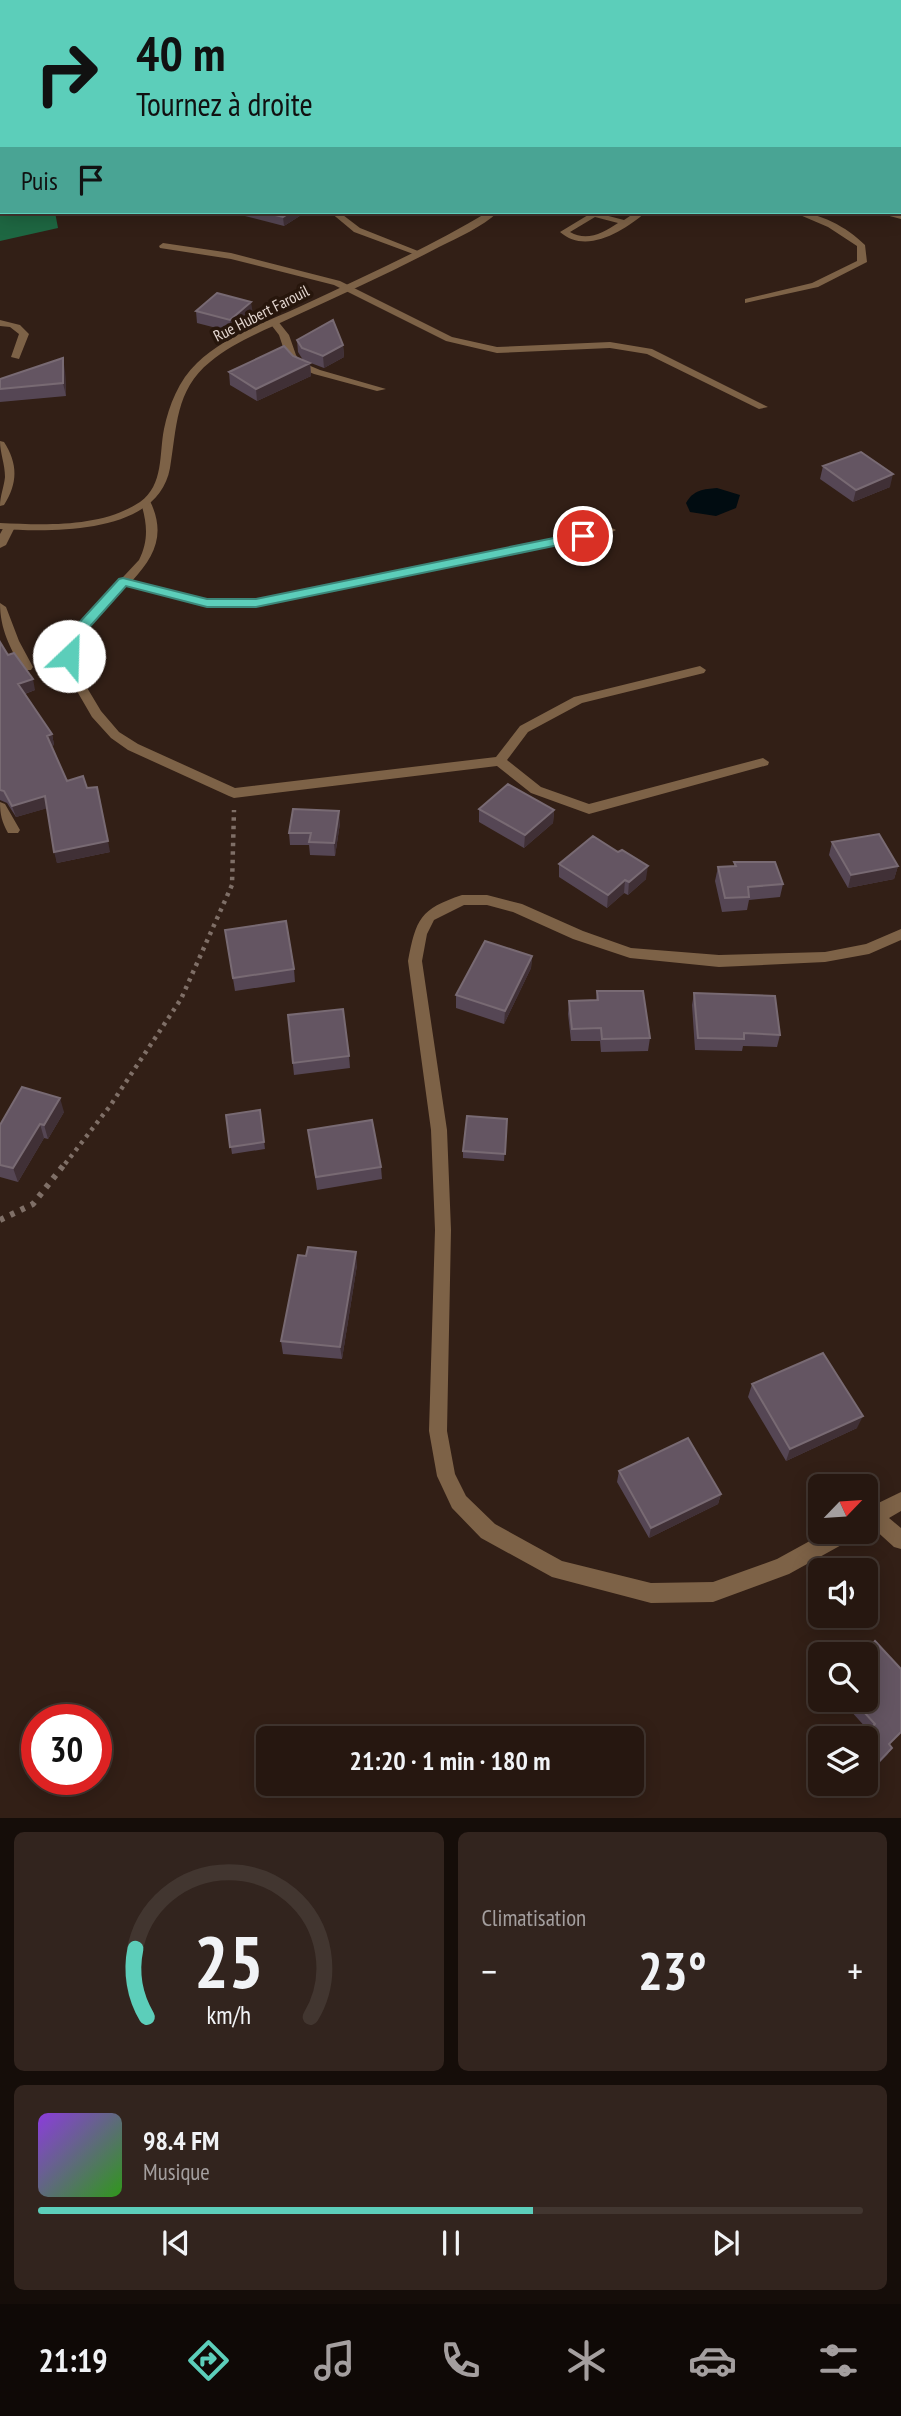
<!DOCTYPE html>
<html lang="fr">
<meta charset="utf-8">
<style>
body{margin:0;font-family:"PT Sans Narrow",sans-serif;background:#32241e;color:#f1f3f6;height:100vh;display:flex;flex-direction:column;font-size:26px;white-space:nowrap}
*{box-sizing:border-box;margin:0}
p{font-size:23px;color:#a49f9f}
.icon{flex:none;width:38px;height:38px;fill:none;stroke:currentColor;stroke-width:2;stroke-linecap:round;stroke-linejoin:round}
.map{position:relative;height:1818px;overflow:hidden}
.panel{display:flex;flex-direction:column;gap:14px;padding:14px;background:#150d09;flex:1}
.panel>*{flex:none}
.top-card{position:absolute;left:0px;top:0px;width:901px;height:214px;box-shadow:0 4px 18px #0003,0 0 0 2px #423630;background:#5cceba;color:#111;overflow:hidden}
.needle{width:46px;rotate:65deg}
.buttons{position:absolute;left:808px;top:1474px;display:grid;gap:14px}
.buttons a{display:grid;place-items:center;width:70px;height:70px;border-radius:10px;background:#261710;box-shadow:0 4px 18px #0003,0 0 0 2px #423630;font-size:35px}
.speed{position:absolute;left:21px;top:1704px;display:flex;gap:14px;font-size:35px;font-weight:700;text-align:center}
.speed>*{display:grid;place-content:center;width:91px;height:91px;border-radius:50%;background:#261710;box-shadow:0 4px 18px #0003,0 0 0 2px #423630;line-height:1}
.speed .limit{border:10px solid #d22;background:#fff;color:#111}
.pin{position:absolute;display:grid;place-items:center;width:60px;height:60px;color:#fff;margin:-30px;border:4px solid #fff;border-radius:50%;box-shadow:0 2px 7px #0007}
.me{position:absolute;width:77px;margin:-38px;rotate:24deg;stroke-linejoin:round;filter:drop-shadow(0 0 5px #0008)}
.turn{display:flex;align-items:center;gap:24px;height:147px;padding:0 21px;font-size:32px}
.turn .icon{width:91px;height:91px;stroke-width:2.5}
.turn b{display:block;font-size:49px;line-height:60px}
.then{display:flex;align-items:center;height:66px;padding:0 21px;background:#0003;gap:14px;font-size:26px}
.big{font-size:52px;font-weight:700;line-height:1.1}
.panel .card{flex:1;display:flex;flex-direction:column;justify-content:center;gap:10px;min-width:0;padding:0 24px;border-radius:10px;background:#32241e}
.panel .dial{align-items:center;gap:0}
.dial svg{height:182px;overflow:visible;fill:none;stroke:#423630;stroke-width:7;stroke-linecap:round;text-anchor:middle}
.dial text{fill:#f1f3f6;stroke:none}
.song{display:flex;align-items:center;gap:21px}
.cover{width:84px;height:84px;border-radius:10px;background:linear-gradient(135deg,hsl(270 70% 55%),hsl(110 70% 35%))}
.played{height:7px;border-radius:4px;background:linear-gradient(90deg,#5cceba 60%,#423630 60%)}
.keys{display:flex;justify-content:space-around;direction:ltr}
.heat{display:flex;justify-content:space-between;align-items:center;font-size:38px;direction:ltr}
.panel .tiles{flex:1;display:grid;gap:14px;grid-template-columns:1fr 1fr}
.card:last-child{grid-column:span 2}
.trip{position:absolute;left:256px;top:1726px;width:388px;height:70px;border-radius:10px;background:#261710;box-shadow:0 4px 18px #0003,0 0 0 2px #423630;font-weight:700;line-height:70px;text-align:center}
.tab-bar{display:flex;height:112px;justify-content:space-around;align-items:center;background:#0f0906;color:#a49f9f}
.tab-bar .icon{width:49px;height:49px}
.tab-bar .on{color:#5cceba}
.tab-bar b{font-size:32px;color:#f1f3f6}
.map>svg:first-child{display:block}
</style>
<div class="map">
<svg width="901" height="1818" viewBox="0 0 901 1818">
<rect width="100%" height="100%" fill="#321f16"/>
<path fill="#1e6742" d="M0,125L2,212H55L58,228L0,241Z"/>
<path fill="#010c11" d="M717,488L740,495L736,508L716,516L690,512L686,503C693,490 704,489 717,488Z"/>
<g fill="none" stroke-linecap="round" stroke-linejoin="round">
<path stroke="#7f6f67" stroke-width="4.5" stroke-dasharray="3.5 5" stroke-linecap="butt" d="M65,1164L110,1106L181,999L232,885L234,810"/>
<path stroke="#7f6f67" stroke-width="6" stroke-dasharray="4.5 7" stroke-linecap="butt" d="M0,1220L33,1204L66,1162"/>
<path fill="#7d6247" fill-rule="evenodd" d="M0,320L20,325L29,334L19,359L11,357L19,334L10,327L0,326Z
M0,441L4,442C18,464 18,483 4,505L0,506C0,496 4,487 5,477C5,464 0,453 0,441Z"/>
<path fill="#7d6247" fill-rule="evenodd" d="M900,103H901V107H900Z
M330,212H339L360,228L423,253L416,255L354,232Z
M593,212L624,220L636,212H646C624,231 586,255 560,232ZM595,217L618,223C603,233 587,242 570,232Z
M793,212C819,212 847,227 865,245L867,262L818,287L745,303V299L812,283L857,261V246L828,227Z
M881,212L901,213V219L882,214Z
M163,243L231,253L340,281L452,337L497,347L610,342L652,349L768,407L759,409L647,354L610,348L497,353L446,341L334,285L231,259L160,248L159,246Z
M271,320H277L289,335L296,355L301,362L320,370L386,389L377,391L314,374L295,366L286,356L279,335L269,322Z
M146,500L150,501C166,534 155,556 132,581L207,599H256L610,527L616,530L610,533L256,607H207L127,586L76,641L75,656L86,686L101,711L119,732L138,744L235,788L496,757L520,726L574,697L700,666L706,670L704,673L582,703L528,732L507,760L541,787L589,804L763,758L769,762L768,765L589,814L531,793L497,766L234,798L229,796L128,750L111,738L92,717L74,686L63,656L64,640L139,560C149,540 147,523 141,503Z
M9,524L15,527L6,545L0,548V534L5,525Z
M0,603L6,607L19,641L33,667L31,670H23C10,648 0,629 0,603Z
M0,802L5,804L20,830L18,833H8C2,822 0,815 0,802Z
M462,895H487L522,904L583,931L631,948L719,955L825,952L866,944L901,929V940L869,954L825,962L719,967L630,958L573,939L513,912L487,905H464L434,920L427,934L422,961L447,1130L451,1230L447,1431L455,1474L466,1496L495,1524L562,1561L651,1583L713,1582L777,1559L828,1531H856L854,1538L789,1574L713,1602L651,1603L552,1577L481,1538L452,1508L437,1476L429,1431L435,1230L431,1130L408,961C416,919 420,909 462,895Z
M901,1492V1511L889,1518L901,1528V1549L894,1547L872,1527L866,1529V1509Z"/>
<path fill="#7d6247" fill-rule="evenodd" d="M672,0L670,2H663L664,0Z
M488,212H498C482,227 459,237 439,247C392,272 343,294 295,316C266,330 235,341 210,362C175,390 177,428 170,468C158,535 53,532 0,529V523C44,525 101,528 140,502C164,485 159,454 164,429C169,405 179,380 197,363C224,337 264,323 299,307C363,277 428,248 488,212Z"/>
</g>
<path fill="#554654" d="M229,212H306L284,226Z
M196,311L253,314L232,332L197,323Z
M297,340L343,345L344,357L324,368L303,360L298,352Z
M293,356L310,363L311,376L257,401L230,385L229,372Z
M65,371L66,396L0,402V379Z
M823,466L890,487L853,502L820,479Z
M0,642L8,655L35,690L25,694L52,734L54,745L51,746L67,781L110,852L57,863L47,808L16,817L7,803L0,800Z
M479,809L554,810L553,823L524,848L479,822Z
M340,823L335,856L310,855L309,845H290L289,833Z
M832,842L898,866L894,879L848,888L829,855Z
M734,862L783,884L780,897L749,900L747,910L722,912L715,881L718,867L734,866Z
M559,864L646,879L628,895L624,893L607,908L559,877Z
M225,930L294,969L295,982L235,991Z
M532,956L531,968L504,1024L456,1008V995Z
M597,991L650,1038L648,1051L601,1052L600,1041H571L568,1014L569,1001H596Z
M694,993L780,1035L777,1047L743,1046L742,1051L695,1050L692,1005Z
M288,1015L349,1056L350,1068L294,1075Z
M260,1110L265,1149L232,1154L226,1115Z
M64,1112L48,1139L44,1138L18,1182L0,1177V1125Z
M507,1119L504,1161L463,1158V1151Z
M308,1130L381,1167L382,1179L317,1190Z
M357,1265L342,1359L283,1354L281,1341Z
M752,1384L857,1428L786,1461L748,1397Z
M619,1471L721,1494L718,1504L649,1538L617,1482Z
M840,1699H866L892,1748L887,1755L866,1777V1738L868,1730Z"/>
<path fill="#403036" d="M291,212H306L284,226L283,217Z
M251,302L253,314L232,332L230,320Z
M343,345L344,357L324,368L323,356Z
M63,358L65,371L66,396L63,383Z
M310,363L311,376L257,401L256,389Z
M893,474L890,487L853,502L856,490Z
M33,679L35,690L21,695L18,684Z
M52,734L54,745L49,747L47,736Z
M45,796L48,808L16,817L12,806Z
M100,798L110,852L57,863L54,852Z
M554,810L553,823L524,848L525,835Z
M339,811L340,823L335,856L334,843Z
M648,866L646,879L628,895L629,882Z
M898,866L894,879L848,888L851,875Z
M625,880L624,893L607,908L608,895Z
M532,956L531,968L504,1024L505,1011Z
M60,1098L64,1112L48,1139L44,1125Z
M40,1124L44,1138L18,1182L13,1168Z
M356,1252L357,1265L342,1359L340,1347Z
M863,1416L857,1428L786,1461L790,1449Z
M721,1494L718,1504L649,1538L651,1528Z
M892,1748L887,1755L866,1777L867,1774Z"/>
<path fill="#645562" stroke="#786a73" stroke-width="2" d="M0,25L2,26V78H0Z
M0,86H2V101H0Z
M263,212H291L283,217Z
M217,293L251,302L230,320L196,311Z
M333,320L343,345L323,356L302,348L297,340Z
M284,346L293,356L310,363L256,389L229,372Z
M63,358V383L0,389V379Z
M861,452L893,474L856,490L823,466Z
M0,642L8,655L14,653L33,679L18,684L52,734L47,736L67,781L83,776L87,788L97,787L108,841L54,852L45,796L12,806L4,791L0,790Z
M508,784L554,810L525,835L479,809Z
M293,809L339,811L334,843L309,842L311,833H289Z
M879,834L898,866L851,875L832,842Z
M593,836L618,852L622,850L648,866L629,882L625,880L608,895L559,864Z
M734,862H775L783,884L748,887L749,897L725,898L718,867L736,866Z
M286,921L294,969L233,978L225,930Z
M485,941L532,956L505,1011L456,995Z
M597,991H643L650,1038L602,1039L601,1028L572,1029L569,1001L598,1000Z
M694,993L775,996L780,1035L744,1033V1039L698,1038Z
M343,1009L349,1056L293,1063L288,1015Z
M22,1087L60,1098L44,1125L40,1124L13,1168L0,1165V1125Z
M260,1110L264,1142L230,1147L226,1115Z
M467,1116L507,1119L505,1154L463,1151Z
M372,1120L381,1167L316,1177L308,1130Z
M308,1247L356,1252L340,1347L281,1341L298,1255L306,1256Z
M823,1353L863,1416L790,1449L752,1384Z
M688,1438L721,1494L651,1528L619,1471Z
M875,1641L901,1669V1732L889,1744L892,1748L867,1774L866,1738H861L875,1724L852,1699H866V1654H863Z"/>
<path fill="#5cceba" stroke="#3c8679" stroke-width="2" d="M583,532L589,536L588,539L256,607H207L126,586L77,641L74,659L69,660L62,656L66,637L119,579L123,578L207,599H256Z"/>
<g text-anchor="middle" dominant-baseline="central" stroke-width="7" stroke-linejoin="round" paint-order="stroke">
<g font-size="16" fill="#e3d6d0" stroke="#27160c">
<text transform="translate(261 313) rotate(-27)">Rue Hubert Farouil</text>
</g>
</g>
</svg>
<div class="buttons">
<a><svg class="needle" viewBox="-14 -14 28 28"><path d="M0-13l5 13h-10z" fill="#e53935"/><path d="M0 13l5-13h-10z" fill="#a49f9f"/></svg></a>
<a><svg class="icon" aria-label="sound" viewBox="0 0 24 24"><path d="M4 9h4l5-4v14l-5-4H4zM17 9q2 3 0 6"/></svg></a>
<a><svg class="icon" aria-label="search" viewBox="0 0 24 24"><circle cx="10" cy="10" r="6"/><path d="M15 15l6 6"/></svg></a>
<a><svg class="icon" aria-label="layers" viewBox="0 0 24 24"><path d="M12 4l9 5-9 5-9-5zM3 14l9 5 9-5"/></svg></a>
</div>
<div class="speed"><div class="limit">30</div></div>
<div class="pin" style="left:583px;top:536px;background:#d93025"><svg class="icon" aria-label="arrive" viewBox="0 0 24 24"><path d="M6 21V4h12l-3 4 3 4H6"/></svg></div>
<svg class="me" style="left:69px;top:656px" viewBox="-20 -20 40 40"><circle r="19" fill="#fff"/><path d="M0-13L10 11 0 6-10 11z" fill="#5cceba"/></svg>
<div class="trip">21:20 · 1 min · 180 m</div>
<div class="top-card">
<div class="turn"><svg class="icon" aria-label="right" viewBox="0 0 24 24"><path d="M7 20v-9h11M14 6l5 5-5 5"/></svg><div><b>40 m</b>Tournez à droite</div></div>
<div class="then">Puis<svg class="icon" aria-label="arrive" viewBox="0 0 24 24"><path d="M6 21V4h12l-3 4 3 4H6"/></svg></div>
</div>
</div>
<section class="panel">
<div class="tiles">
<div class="card dial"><svg viewBox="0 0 100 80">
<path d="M14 69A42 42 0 1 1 86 69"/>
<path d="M14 69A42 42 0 0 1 9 39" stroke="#5cceba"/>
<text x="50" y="56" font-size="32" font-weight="700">25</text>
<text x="50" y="72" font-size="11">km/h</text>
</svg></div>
<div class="card"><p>Climatisation</p>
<div class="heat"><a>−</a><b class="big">23°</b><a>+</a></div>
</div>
<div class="card">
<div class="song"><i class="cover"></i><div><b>98.4 FM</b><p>Musique</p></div></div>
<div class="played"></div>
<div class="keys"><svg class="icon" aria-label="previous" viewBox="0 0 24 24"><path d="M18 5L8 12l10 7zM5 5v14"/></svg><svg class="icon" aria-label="pause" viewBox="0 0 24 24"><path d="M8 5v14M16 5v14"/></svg><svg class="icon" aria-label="next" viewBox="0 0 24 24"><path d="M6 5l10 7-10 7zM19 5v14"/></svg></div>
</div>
</div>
</section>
<nav class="tab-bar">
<b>21:19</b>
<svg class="icon on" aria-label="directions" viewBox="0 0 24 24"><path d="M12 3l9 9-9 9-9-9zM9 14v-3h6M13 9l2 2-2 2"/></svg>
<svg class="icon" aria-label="music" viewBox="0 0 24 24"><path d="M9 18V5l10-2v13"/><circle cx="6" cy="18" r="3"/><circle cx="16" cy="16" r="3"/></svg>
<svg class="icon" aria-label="phone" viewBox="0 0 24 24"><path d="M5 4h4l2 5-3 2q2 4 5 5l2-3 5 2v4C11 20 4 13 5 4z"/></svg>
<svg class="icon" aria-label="climate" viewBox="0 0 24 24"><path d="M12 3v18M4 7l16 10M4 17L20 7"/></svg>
<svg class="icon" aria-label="car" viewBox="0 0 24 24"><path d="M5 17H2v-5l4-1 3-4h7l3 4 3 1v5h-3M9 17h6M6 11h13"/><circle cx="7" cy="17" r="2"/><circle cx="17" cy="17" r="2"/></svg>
<svg class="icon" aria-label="filters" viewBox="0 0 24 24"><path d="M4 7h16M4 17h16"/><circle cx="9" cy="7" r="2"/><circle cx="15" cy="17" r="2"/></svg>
</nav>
